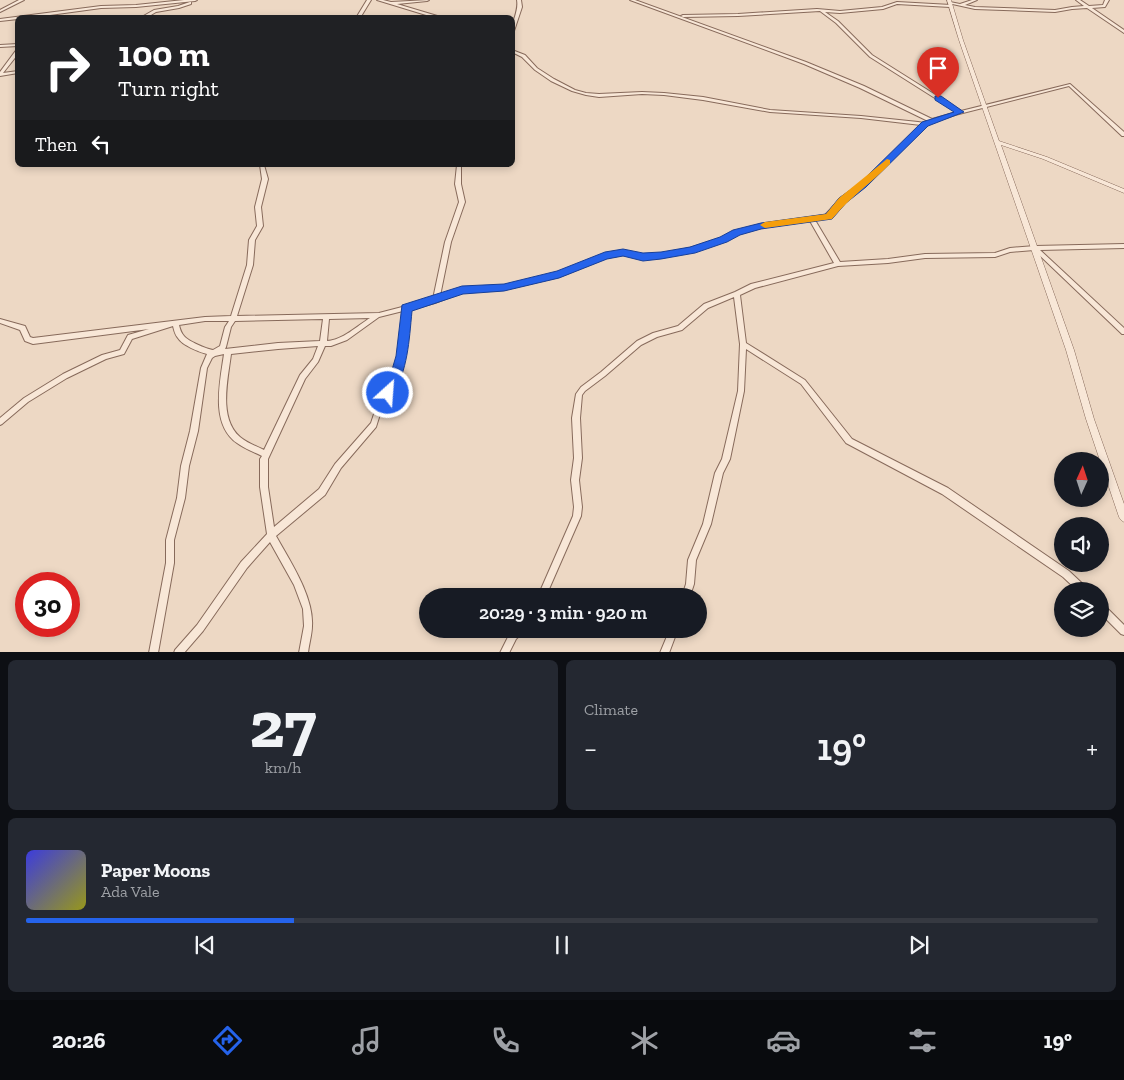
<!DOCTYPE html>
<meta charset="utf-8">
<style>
body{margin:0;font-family:"Zilla Slab",serif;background:#242831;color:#f1f3f6;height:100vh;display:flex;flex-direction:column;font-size:19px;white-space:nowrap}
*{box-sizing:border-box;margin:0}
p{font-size:16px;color:#9ea1a6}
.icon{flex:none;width:28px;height:28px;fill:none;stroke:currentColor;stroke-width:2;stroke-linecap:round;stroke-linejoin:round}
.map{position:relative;height:652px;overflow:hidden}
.panel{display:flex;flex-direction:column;gap:8px;padding:8px;background:#0d0f14;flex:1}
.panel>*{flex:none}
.top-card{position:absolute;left:15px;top:15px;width:500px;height:152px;border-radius:8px;box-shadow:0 2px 8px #0003;background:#202124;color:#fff;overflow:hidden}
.needle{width:32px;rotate:3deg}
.buttons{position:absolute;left:1054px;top:452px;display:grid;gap:10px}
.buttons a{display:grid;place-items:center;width:55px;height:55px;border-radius:50%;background:#171b24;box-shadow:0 2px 8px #0003;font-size:25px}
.speed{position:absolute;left:15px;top:572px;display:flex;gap:10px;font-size:25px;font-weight:700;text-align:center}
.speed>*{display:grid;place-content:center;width:65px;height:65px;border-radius:50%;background:#171b24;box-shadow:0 2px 8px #0003;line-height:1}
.speed .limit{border:8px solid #d22;background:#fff;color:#111}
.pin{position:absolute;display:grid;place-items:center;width:42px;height:42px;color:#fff;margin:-51px -21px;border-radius:50% 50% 50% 0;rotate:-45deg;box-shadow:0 0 5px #0007}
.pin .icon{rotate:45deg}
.me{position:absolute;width:55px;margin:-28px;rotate:26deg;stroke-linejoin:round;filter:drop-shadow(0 0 4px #0008)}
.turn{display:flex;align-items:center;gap:18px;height:105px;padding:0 20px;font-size:22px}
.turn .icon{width:65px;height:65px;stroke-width:2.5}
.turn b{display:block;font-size:35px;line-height:42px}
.then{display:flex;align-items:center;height:48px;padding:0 20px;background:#0003;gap:10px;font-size:19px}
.big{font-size:38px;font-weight:600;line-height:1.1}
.panel .widget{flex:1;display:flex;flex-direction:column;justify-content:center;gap:8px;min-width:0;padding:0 18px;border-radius:8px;background:#242831}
.panel .dial{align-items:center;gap:0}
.dial b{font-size:65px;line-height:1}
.song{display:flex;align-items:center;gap:15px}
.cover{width:60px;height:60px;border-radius:8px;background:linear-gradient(135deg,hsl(240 70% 55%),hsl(60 70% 35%))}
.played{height:5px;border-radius:2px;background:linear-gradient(90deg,#2563eb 25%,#363941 25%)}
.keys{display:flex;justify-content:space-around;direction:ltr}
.heat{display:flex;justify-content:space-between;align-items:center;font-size:28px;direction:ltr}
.panel .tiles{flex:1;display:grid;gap:8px;grid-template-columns:1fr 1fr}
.widget:last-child{grid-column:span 2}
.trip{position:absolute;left:419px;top:588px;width:288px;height:50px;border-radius:25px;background:#171b24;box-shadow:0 2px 8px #0003;font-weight:600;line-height:50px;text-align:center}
.tab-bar{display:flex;height:80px;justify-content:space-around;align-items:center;background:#090b0e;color:#9ea1a6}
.tab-bar .icon{width:35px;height:35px}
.tab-bar .on{color:#2563eb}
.tab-bar b{font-size:22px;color:#f1f3f6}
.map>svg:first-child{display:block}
</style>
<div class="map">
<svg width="1124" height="653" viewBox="0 0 1124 653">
<rect width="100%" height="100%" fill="#edd8c4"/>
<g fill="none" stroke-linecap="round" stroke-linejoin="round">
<defs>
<path id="minor" d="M19,0H24L0,12V10Z
M184,0H197L195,1L136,7L101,8L28,18H18V19L0,21V19L101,6L136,5Z
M367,0H371L360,18H356Z
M377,0H383L391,2L429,0L427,1L397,4L444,18H436Z
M517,0H521L522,7L514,31L512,32C512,20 519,11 517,0Z
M630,0H635L806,62L864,86L932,119L957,112L870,57L836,23L820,11L738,16L683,17L681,16L683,15L738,14L817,9L840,11L882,7L897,2L951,5V7H950L897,4L883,9L840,13L825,12L838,21L872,55L961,111L1070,84L1124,132V136H1122L1069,86L955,115L928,124L865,186L844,201L829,218L815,220L840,262L888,259L925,254L995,253L1010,248L1035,246L1124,244V248L1040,250L1124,328V334H1122L1034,250L1010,252L995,257L925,258L888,263L838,266L755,288L740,295L746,343L805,380L852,439L948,488L1069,571L1087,588L1088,591H1078L1063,577L942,494L846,443L801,384L746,349L744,391L730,459L723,473L711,524L696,560L694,584L690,596H682L686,584L688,560L703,524L715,473L722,459L738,391L740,344L734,297L708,308L682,330L657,337L641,345L605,376L585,391L582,395L580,418L582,458L579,480L582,507L581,516L546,596H538L573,516L574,507L571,480L574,458L572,418L576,394L581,387L601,372L637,341L653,333L678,326L704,304L735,292L751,284L834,263L810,221L761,228L738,234L726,240L693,251L661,258L643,259L623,255L606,258L559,277L504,290L463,292L435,303L409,310L405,356L402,371L381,411L376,427L341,468L325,495L276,536C290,561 314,597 312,626C312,634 309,644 308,653H299L304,626L303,609L294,585L270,542L247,568L203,631L184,653H174L175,650L197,625L241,562L267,534L260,487V459L262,456C254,452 245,449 237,443C210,424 220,382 224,354L215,356L212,358L207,368L198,431L189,466L185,498L174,540V563L158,653H149L166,563V540L177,498L181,466L190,431L201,368L207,354C199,352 182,345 178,338C175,335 174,330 173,326L132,339L124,354L106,359L67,378L28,402L2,424L0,425V418L24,398L63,374L102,355L120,350L128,335L149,329L33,344L25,341L20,330L0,323V319L25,326L30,337L33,338L205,317L231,316L247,265L249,240L257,226L255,207L262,179L260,165H264L268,179L261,207L263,226L255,240L253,265L237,316L379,313L433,299L445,242L459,202L455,184L457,165H461V184L465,202L451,242L440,296L463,288L504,286L558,273L605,254L623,251L643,255L661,254L690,248L722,238L734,232L761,224L825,215L840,199L861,184L921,125L861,118L770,112L703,100L664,95L642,94L599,97L586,95L572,91L551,81L535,70L522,57L512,52V50L525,55L537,68L554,79L575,90L586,93L599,94L642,92L664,93L703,97L770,110L861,116L918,122L924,123L928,121L860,88L804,64ZM403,311L399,356L396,371L375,411L371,423L335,464L319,489L274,527L268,487V459L305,379L318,362L325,346H331L347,340L379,317ZM370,318C357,326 343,340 327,341L329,319ZM323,319L320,341L278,343L225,349L226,347L231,327L235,321ZM205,321H229L225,327L220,346L213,350C206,349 188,341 184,336C181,333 180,329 179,325ZM318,346L313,359L300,375L264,450C256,446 247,443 240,437C218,418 228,379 231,354L278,349Z
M972,0H977L965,5L975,7L1055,10L1072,7L1084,6L1076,0H1080L1089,6L1103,5L1105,0H1109L1105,7L1092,8L1124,30V33L1087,8L1072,9L1055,12L975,9L948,3L950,2L960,4Z
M190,2H191V4L179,8L156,12L146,18H140L154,10L178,6Z
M18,44V46L0,47V45Z
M17,49H18V54L3,73L18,71V73L0,76V72Z
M1100,603L1103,604L1124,625V635L1121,634L1100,613Z
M514,629H524L523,632L516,639L509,653H500L510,633Z
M670,629H678L669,653H660Z"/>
<path id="tertiary" d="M947,0H951L963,40L999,141L1047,157L1124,189V193L1043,159L1001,145L1074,350L1094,419L1124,504V522L1121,520L1119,517L1086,419L1066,350L959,40Z"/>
</defs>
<use href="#minor" stroke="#876a5b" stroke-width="2"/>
<use href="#tertiary" stroke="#876a5b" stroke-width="1"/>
<use href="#minor" fill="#f8e7d7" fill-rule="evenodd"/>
<use href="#tertiary" fill="#f8e7d7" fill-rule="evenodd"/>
</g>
<path fill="#2563eb" stroke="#184099" d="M935,96H941L964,112L928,126L866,187L846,203L832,219L761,229L740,235L727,242L695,253L661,259L643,261L623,256L607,259L559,278L504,291L463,294L412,311C409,342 408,369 392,397L388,398L384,397L382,393L389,380L396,356L402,305L462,286L504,284L557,271L605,252L623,249L643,253L661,252L690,247L720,237L733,230L761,223L826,214L839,198L860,183L922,122L954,112L935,100Z"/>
<path fill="#f59e0b" d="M887,159L890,160V164C871,183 849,198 832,219L765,228L760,225L765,222L826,214L839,198Z"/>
</svg>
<div class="buttons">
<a><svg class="needle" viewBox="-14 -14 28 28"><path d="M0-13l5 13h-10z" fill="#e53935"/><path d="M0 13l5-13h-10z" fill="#9ea1a6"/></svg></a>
<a><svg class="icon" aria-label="sound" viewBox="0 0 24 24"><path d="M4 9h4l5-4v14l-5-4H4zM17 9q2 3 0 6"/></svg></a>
<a><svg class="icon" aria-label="layers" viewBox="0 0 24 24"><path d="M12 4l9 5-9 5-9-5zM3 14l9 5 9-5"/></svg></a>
</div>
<div class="speed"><div class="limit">30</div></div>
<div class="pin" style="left:938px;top:98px;background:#d93025"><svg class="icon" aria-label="arrive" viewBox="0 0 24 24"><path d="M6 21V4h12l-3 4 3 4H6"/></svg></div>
<svg class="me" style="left:388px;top:393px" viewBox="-20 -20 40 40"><circle r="17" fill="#2563eb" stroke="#fff" stroke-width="3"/><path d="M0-11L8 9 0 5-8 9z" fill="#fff"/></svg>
<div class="trip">20:29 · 3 min · 920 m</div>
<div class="top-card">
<div class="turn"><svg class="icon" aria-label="right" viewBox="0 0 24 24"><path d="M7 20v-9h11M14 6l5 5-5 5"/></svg><div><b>100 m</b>Turn right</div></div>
<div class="then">Then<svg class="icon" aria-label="left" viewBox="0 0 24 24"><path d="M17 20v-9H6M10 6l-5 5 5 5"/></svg></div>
</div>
</div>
<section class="panel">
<div class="tiles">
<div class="widget dial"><b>27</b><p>km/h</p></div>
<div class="widget"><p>Climate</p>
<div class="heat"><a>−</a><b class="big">19°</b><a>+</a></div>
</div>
<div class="widget">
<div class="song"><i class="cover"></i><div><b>Paper Moons</b><p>Ada Vale</p></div></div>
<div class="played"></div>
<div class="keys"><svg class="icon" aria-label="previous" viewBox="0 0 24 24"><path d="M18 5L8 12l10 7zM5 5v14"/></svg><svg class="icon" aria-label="pause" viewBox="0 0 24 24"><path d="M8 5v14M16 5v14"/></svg><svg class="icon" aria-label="next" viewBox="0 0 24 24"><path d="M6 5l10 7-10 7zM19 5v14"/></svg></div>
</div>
</div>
</section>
<nav class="tab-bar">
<b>20:26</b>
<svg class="icon on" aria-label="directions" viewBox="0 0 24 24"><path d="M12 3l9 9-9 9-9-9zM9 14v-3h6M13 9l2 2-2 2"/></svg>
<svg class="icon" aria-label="music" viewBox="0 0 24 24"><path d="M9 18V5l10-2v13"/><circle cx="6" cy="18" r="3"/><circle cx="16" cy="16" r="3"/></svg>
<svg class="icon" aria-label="phone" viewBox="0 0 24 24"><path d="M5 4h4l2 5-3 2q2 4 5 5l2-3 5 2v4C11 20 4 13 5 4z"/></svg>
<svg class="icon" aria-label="climate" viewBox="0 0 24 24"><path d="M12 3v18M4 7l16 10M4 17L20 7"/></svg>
<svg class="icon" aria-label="car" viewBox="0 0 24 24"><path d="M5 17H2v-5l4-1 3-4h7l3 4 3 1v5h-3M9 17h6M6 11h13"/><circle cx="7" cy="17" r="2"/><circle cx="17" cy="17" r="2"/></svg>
<svg class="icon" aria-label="filters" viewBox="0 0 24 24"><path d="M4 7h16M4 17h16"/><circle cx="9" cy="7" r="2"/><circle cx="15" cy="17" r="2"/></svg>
<b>19°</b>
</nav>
